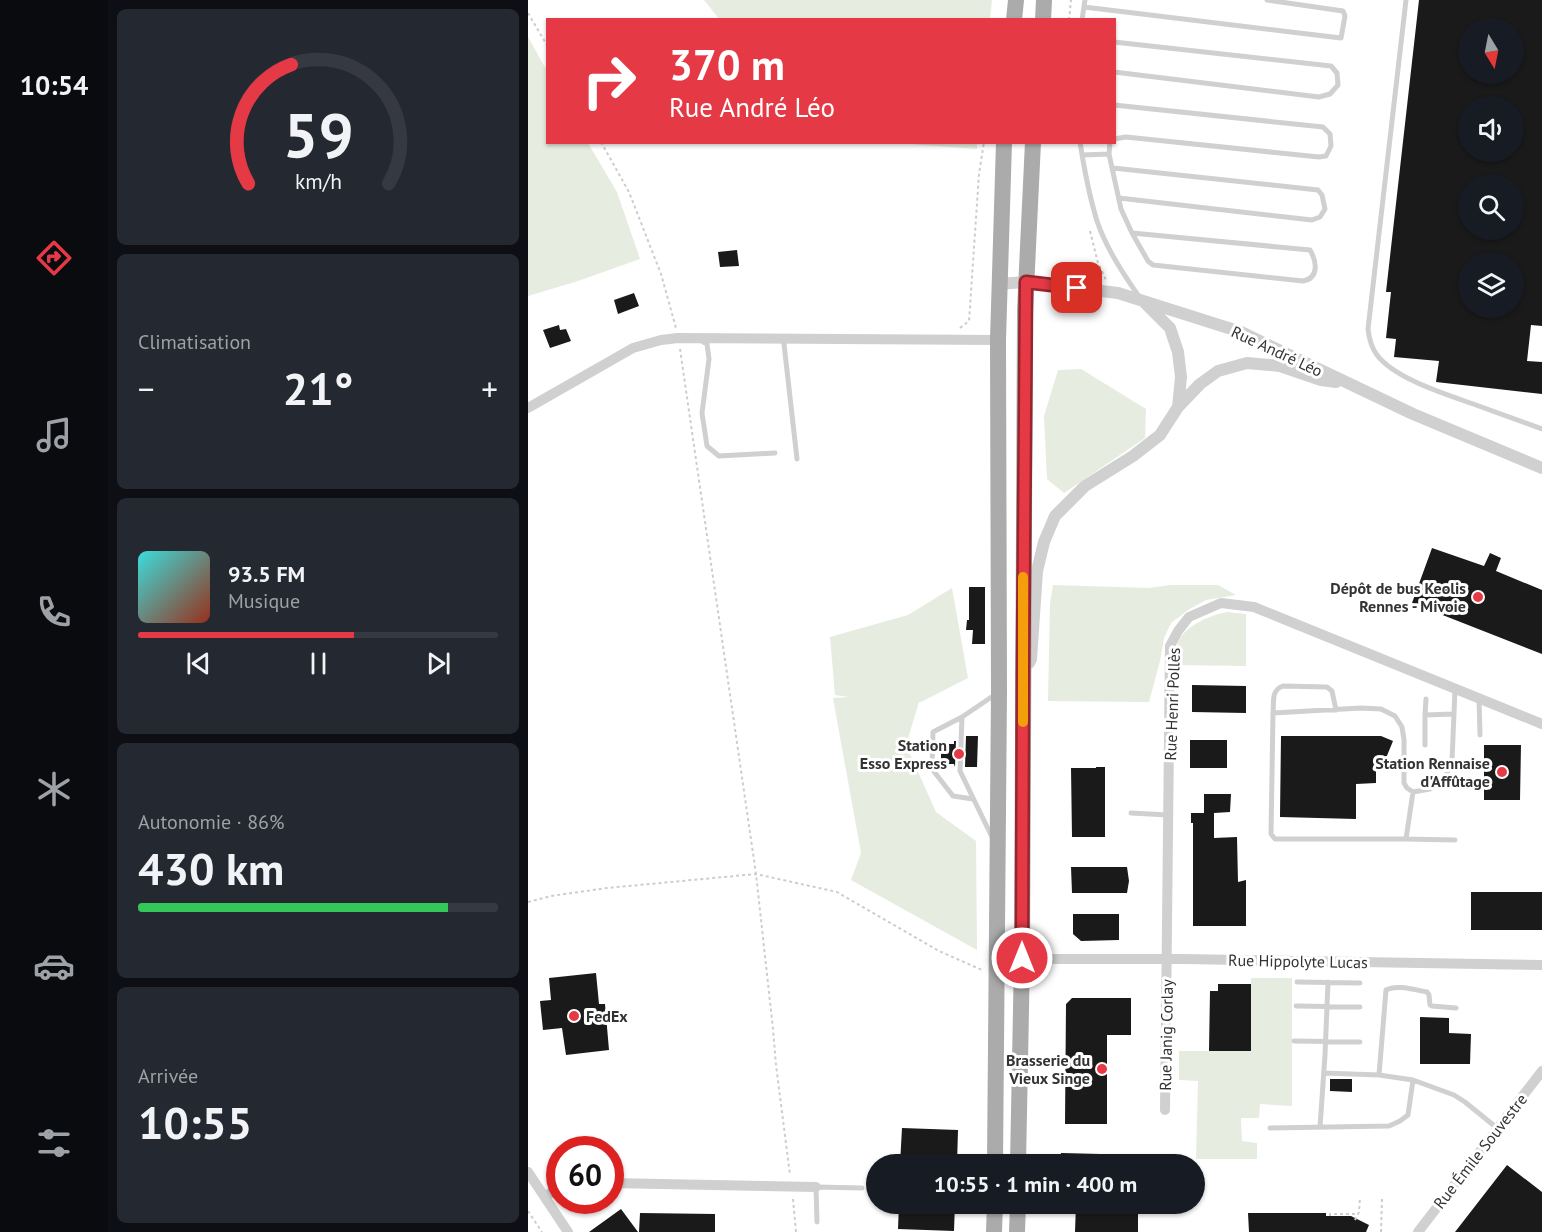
<!DOCTYPE html>
<html lang="fr">
<meta charset="utf-8">
<style>
body{margin:0;font-family:"PT Sans",sans-serif;background:#242831;color:#f1f3f6;height:100vh;display:flex;flex-direction:column;font-size:22px;white-space:nowrap}
*{box-sizing:border-box;margin:0}
p{font-size:20px;color:#9ea1a6}
.icon{flex:none;width:33px;height:33px;fill:none;stroke:currentColor;stroke-width:2;stroke-linecap:round;stroke-linejoin:round}
.map{position:relative;flex:1;overflow:hidden}
.details{display:flex;flex-direction:column;gap:9px;padding:9px;background:#0d0f14;width:420px}
.details>*{flex:none}
.top-card{position:absolute;left:18px;top:18px;width:570px;height:126px;border-radius:0px;box-shadow:0 2px 4px #0004;background:#e63946;color:#fff;overflow:hidden}
.needle{width:39px;rotate:170deg}
.controls{position:absolute;left:930px;top:18px;display:grid;gap:12px}
.controls a{display:grid;place-items:center;width:66px;height:66px;border-radius:50%;background:#171b24;box-shadow:0 2px 4px #0004;font-size:30px}
.speed{position:absolute;left:18px;top:1136px;display:flex;gap:12px;font-size:30px;font-weight:700;text-align:center}
.speed>*{display:grid;place-content:center;width:78px;height:78px;border-radius:50%;background:#171b24;box-shadow:0 2px 4px #0004;line-height:1}
.speed .limit{border:9px solid #d22;background:#fff;color:#111}
.pin{position:absolute;display:grid;place-items:center;width:51px;height:51px;color:#fff;margin:-26px;border-radius:12px;box-shadow:0 3px 9px #0006}
.me{position:absolute;width:66px;margin:-33px;rotate:0deg;stroke-linejoin:round;filter:drop-shadow(0 0 4px #0008)}
.turn{display:flex;align-items:center;gap:21px;height:126px;padding:0 24px;font-size:27px}
.turn .icon{width:78px;height:78px;stroke-width:2.5}
.turn b{display:block;font-size:42px;line-height:51px}
.big{font-size:45px;font-weight:700;line-height:1.1}
.details .tile{flex:1;display:flex;flex-direction:column;justify-content:center;gap:9px;min-width:0;padding:0 21px;border-radius:9px;background:#242831}
.details .dial{align-items:center;gap:0}
.dial svg{height:156px;overflow:visible;fill:none;stroke:#363941;stroke-width:7;stroke-linecap:round;text-anchor:middle}
.dial text{fill:#f1f3f6;stroke:none}
.song{display:flex;align-items:center;gap:18px}
.cover{width:72px;height:72px;border-radius:9px;background:linear-gradient(135deg,hsl(180 70% 55%),hsl(10 70% 35%))}
.played{height:6px;border-radius:3px;background:linear-gradient(90deg,#e63946 60%,#363941 60%)}
.keys{display:flex;justify-content:space-around;direction:ltr}
.heat{display:flex;justify-content:space-between;align-items:center;font-size:33px;direction:ltr}
.charge{height:9px;border-radius:4px;background:linear-gradient(90deg,#34c759 86%,#363941 0)}
.trip{position:absolute;left:338px;top:1154px;width:339px;height:60px;border-radius:30px;background:#171b24;box-shadow:0 2px 4px #0004;font-weight:700;line-height:60px;text-align:center}
main{display:flex;flex:1;min-height:0}
.menu{display:flex;flex-direction:column;width:108px;justify-content:space-around;align-items:center;background:#090b0e;color:#9ea1a6}
.menu .icon{width:42px;height:42px}
.menu .on{color:#e63946}
.menu b{font-size:27px;color:#f1f3f6}
.map>svg:first-child{display:block}
</style>
<main>
<nav class="menu">
<b>10:54</b>
<svg class="icon on" aria-label="directions" viewBox="0 0 24 24"><path d="M12 3l9 9-9 9-9-9zM9 14v-3h6M13 9l2 2-2 2"/></svg>
<svg class="icon" aria-label="music" viewBox="0 0 24 24"><path d="M9 18V5l10-2v13"/><circle cx="6" cy="18" r="3"/><circle cx="16" cy="16" r="3"/></svg>
<svg class="icon" aria-label="phone" viewBox="0 0 24 24"><path d="M5 4h4l2 5-3 2q2 4 5 5l2-3 5 2v4C11 20 4 13 5 4z"/></svg>
<svg class="icon" aria-label="climate" viewBox="0 0 24 24"><path d="M12 3v18M4 7l16 10M4 17L20 7"/></svg>
<svg class="icon" aria-label="car" viewBox="0 0 24 24"><path d="M5 17H2v-5l4-1 3-4h7l3 4 3 1v5h-3M9 17h6M6 11h13"/><circle cx="7" cy="17" r="2"/><circle cx="17" cy="17" r="2"/></svg>
<svg class="icon" aria-label="filters" viewBox="0 0 24 24"><path d="M4 7h16M4 17h16"/><circle cx="9" cy="7" r="2"/><circle cx="15" cy="17" r="2"/></svg>
</nav>
<section class="details">
<div class="tile dial"><svg viewBox="0 0 100 80">
<path d="M14 69A42 42 0 1 1 86 69"/>
<path d="M14 69A42 42 0 0 1 36 8" stroke="#e63946"/>
<text x="50" y="56" font-size="32" font-weight="700">59</text>
<text x="50" y="72" font-size="11">km/h</text>
</svg></div>
<div class="tile"><p>Climatisation</p>
<div class="heat"><a>−</a><b class="big">21°</b><a>+</a></div>
</div>
<div class="tile">
<div class="song"><i class="cover"></i><div><b>93.5 FM</b><p>Musique</p></div></div>
<div class="played"></div>
<div class="keys"><svg class="icon" aria-label="previous" viewBox="0 0 24 24"><path d="M18 5L8 12l10 7zM5 5v14"/></svg><svg class="icon" aria-label="pause" viewBox="0 0 24 24"><path d="M8 5v14M16 5v14"/></svg><svg class="icon" aria-label="next" viewBox="0 0 24 24"><path d="M6 5l10 7-10 7zM19 5v14"/></svg></div>
</div>
<div class="tile"><p>Autonomie · 86%</p><b class="big">430 km</b><div class="charge"></div></div>
<div class="tile"><p>Arrivée</p><b class="big">10:55</b></div>
</section>
<div class="map">
<svg width="1014" height="1232" viewBox="0 0 1014 1232">
<rect width="100%" height="100%" fill="#fff"/>
<path fill="#e6ecdf" d="M176,0H464L462,19L192,20Z
M0,37L19,71L20,142L60,143L89,192L112,259L50,281L0,296Z
M369,143L449,142V149Z
M553,369L618,409L617,438L536,493L519,479L516,416L530,370Z
M525,585L621,588L642,585H690L708,595L678,600L660,610L643,623L636,638L632,661L621,702L520,701L522,604Z
M424,588L440,678L393,702H391L378,745L408,812L448,841L449,950L323,880L333,853L305,698L321,697L307,695L302,637L380,615Z
M699,612L718,614V666L649,665C649,659 648,652 649,646C653,627 682,615 699,612Z
M723,978H764V1106L732,1104L731,1118H713L714,1141L729,1143V1159H668L670,1081L651,1080V1051H723Z"/>
<path fill="#1a1a1a" fill-rule="evenodd" d="M891,0H1014V326L1003,325L999,361L1014,362V394L908,382L911,361L866,357L868,339L858,338L863,292H858ZM940,28H986V74H940ZM940,106H986V152H940ZM940,184H986V230H940ZM940,262H986V308H940Z
M209,250L211,266L192,267L190,252Z
M106,293L111,306L90,314L86,300Z
M31,325L32,330L38,329L43,341L22,348L15,330Z
M904,548L956,566L962,553L973,558L968,571L1014,590V654L884,603Z
M441,587H457V644H444L445,630H438L439,620H441Z
M664,685L718,686V713L664,712Z
M438,736H450L449,767H437Z
M753,736H853L865,741L856,763H848V783L828,784V819L752,817Z
M662,740H699V768H662Z
M426,741H428L427,767L426,764H413V744H426Z
M956,745H993L992,800H956Z
M568,767H577V837H544L543,768H568Z
M676,794H703L702,812L686,813V838L709,837L710,882L718,880V926H665V823H663V813H676Z
M543,867H599L601,881L599,893H544Z
M943,892H1014V930H943Z
M545,914H591V940L553,941L545,934Z
M68,973L71,1004H77L81,1050L38,1055L34,1028L15,1030L12,1001L23,1000L21,978Z
M690,984H723V1051H681L682,991H690Z
M544,998H603V1035H579V1124H537L538,1004Z
M892,1017L921,1018V1033L943,1034L942,1064H892Z
M802,1079H824V1092L802,1091Z
M374,1128L430,1130L429,1164H372Z
M533,1153L611,1155V1164H532Z
M979,1165L1014,1192V1232H927Z
M371,1203H427L426,1231L370,1229Z
M548,1203H610V1232H547Z
M93,1209L110,1232H61Z
M112,1213L187,1214V1232H111Z
M720,1213H798V1216H823L841,1225L838,1232H721Z"/>
<g fill="none" stroke-linecap="round" stroke-linejoin="round">
<path stroke="#cdcdcd" stroke-width="2" stroke-dasharray="3 3" stroke-linecap="butt" d="M0,13L20,47
M541,20L543,0
M73,142L101,192L133,274L148,328
M562,231L570,263L578,280
M432,328L441,321L451,174L456,142
M152,349L228,874L245,1029L248,1065L262,1175
M0,902L23,896L79,888L228,874L309,892L411,951L454,970
M265,1199L268,1232
M0,1211L14,1232
M802,1216V1214H830
M827,1220L831,1212L832,1197
M853,1232L854,1198"/>
<path stroke="#d0d0d0" stroke-width="5" d="M878,0L840,329C841,338 843,347 849,355C867,379 920,395 948,405C970,413 992,421 1014,429
M556,7L813,38L817,16L815,11L739,0
M554,20L557,0
M586,42L803,66L809,73L810,85L802,94L791,97L586,72
M586,105L795,127L802,134L803,146L798,156L791,157L598,137L586,139
M552,142C556,168 561,195 569,221C578,248 596,275 612,298
M581,154L582,142
M554,155L581,154L593,209L604,233L620,261L625,265L775,281C791,278 789,262 782,250L604,233
M585,168L790,190L794,195L797,209L792,217L784,220L591,198
M254,339L256,344L269,459
M172,340L179,344L181,359L174,413L179,446L191,456L247,453
M951,699L952,735
M745,713C746,702 743,690 755,686L799,687L804,691L808,710
M897,715L898,699
M434,717L405,732L404,769L425,796L445,799
M897,745V715L925,714
M885,792L878,839H747L743,834L745,713L833,708L853,709L867,716L874,727L876,740V783L879,788L885,792L902,789L918,776L924,761L927,689
M603,813L640,815
M464,837L432,771L434,717L468,694
M878,839L927,840
M769,982L832,983
M768,1006L832,1007
M766,1041L832,1042
M796,1073L851,1075L885,1080L926,1095L937,1102L969,1128
M851,1075L858,990C869,984 887,990 899,992L901,995L902,1005L904,1006L928,1008
M792,1127L797,1055L800,982
M742,1128L861,1126L872,1121L880,1115L885,1080
M289,1222L288,1187L334,1188"/>
<path stroke="#d0d0d0" stroke-width="10" d="M0,408L105,348L133,340L150,338L470,340
M526,959H655L1014,965
M637,1110L642,646L650,631L661,617L693,603L726,607L1014,724
M0,1172L40,1232
M82,1183L288,1187
M17,1197L32,1186
M890,1232L1014,1071"/>
<path stroke="#d0d0d0" stroke-width="12" d="M471,284L498,282L590,293L713,332L885,414L1014,468
M617,303L642,328L650,352L653,377L650,407
M501,663L503,659L509,571L516,542L527,516L557,486L605,456L632,435L650,407L672,384L690,371L719,363L752,366L793,380L808,382"/>
<path stroke="#ababab" stroke-width="16" d="M486,20L488,0
M515,20L516,0
M467,1164L471,692L470,340L476,142
M490,1164L494,958L497,310L505,142
M466,1232L467,1203
M489,1232L490,1203"/>
</g>
<g fill="none" stroke-linecap="round" stroke-linejoin="round">
<defs>
<path id="route" d="M494,958L495,674L498,282L549,288"/>
</defs>
<use href="#route" stroke="#96252e" stroke-width="15"/>
<use href="#route" stroke="#e63946" stroke-width="10"/>
<path stroke="#f59e0b" stroke-width="10" d="M495,722V577"/>
</g>
<g fill="#e63946" stroke="#fff" stroke-width="2">
<circle cx="950" cy="597" r="6"/>
<circle cx="431" cy="754" r="6"/>
<circle cx="974" cy="772" r="6"/>
<circle cx="46" cy="1016" r="6"/>
<circle cx="574" cy="1069" r="6"/>
</g>
<g text-anchor="middle" dominant-baseline="central" stroke-width="6" stroke-linejoin="round" paint-order="stroke">
<g font-size="16" fill="#333" stroke="#fff">
<text transform="translate(749 351) rotate(25)">Rue André Léo</text>
<text transform="translate(644 704) rotate(-88)">Rue Henri Pollès</text>
<text transform="translate(770 961) rotate(1)">Rue Hippolyte Lucas</text>
<text transform="translate(638 1035) rotate(-89)">Rue Janig Corlay</text>
<text transform="translate(952 1151) rotate(-52)">Rue Émile Souvestre</text>
</g>
<g font-size="16" font-weight="bold" fill="#333" stroke="#fff" text-anchor="end">
<text x="938" y="588">Dépôt de bus Keolis<tspan x="938" dy="18">Rennes - Mivoie</tspan></text>
<text x="419" y="745">Station<tspan x="419" dy="18">Esso Express</tspan></text>
<text x="962" y="763">Station Rennaise<tspan x="962" dy="18">d'Affûtage</tspan></text>
<text x="58" y="1016" text-anchor="start">FedEx</text>
<text x="562" y="1060">Brasserie du<tspan x="562" dy="18">Vieux Singe</tspan></text>
</g>
</g>
</svg>
<div class="controls">
<a><svg class="needle" viewBox="-14 -14 28 28"><path d="M0-13l5 13h-10z" fill="#e53935"/><path d="M0 13l5-13h-10z" fill="#9ea1a6"/></svg></a>
<a><svg class="icon" aria-label="sound" viewBox="0 0 24 24"><path d="M4 9h4l5-4v14l-5-4H4zM17 9q2 3 0 6"/></svg></a>
<a><svg class="icon" aria-label="search" viewBox="0 0 24 24"><circle cx="10" cy="10" r="6"/><path d="M15 15l6 6"/></svg></a>
<a><svg class="icon" aria-label="layers" viewBox="0 0 24 24"><path d="M12 4l9 5-9 5-9-5zM3 14l9 5 9-5"/></svg></a>
</div>
<div class="speed"><div class="limit">60</div></div>
<div class="pin" style="left:549px;top:288px;background:#d93025"><svg class="icon" aria-label="arrive" viewBox="0 0 24 24"><path d="M6 21V4h12l-3 4 3 4H6"/></svg></div>
<svg class="me" style="left:494px;top:958px" viewBox="-20 -20 40 40"><circle r="17" fill="#e63946" stroke="#fff" stroke-width="3"/><path d="M0-11L8 9 0 5-8 9z" fill="#fff"/></svg>
<div class="trip">10:55 · 1 min · 400 m</div>
<div class="top-card">
<div class="turn"><svg class="icon" aria-label="right" viewBox="0 0 24 24"><path d="M7 20v-9h11M14 6l5 5-5 5"/></svg><div><b>370 m</b>Rue André Léo</div></div>
</div>
</div>
</main>
